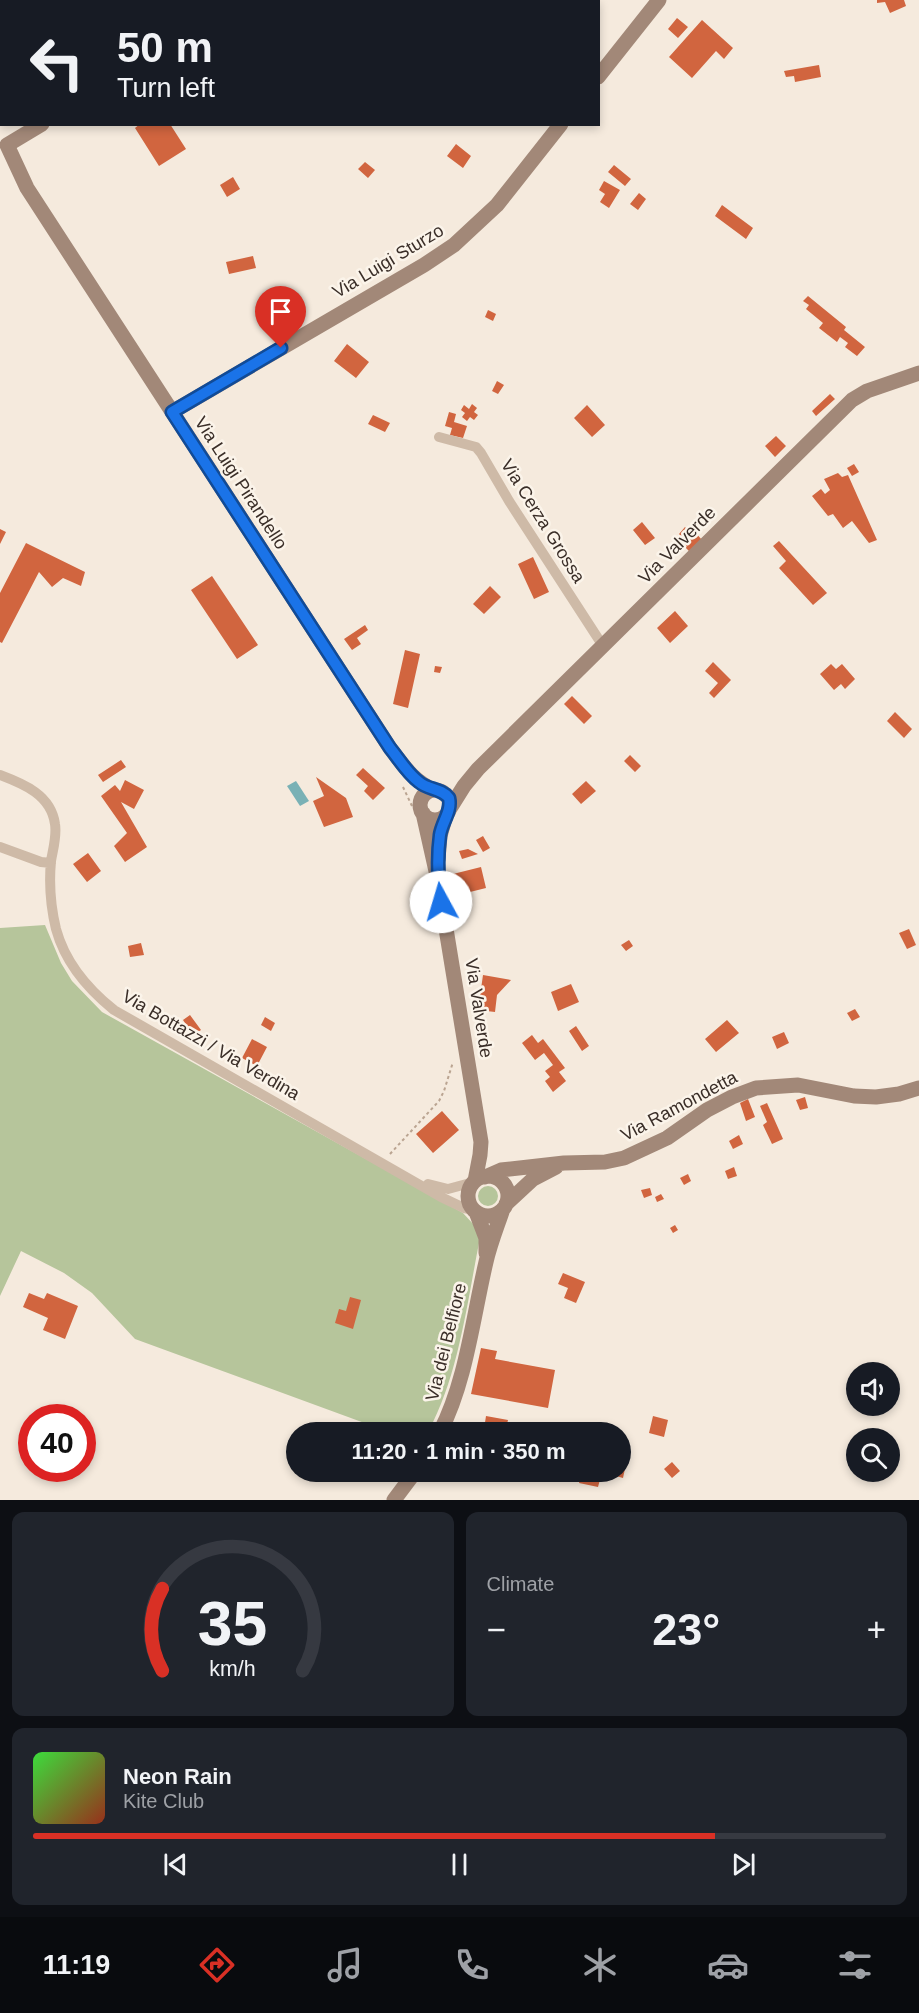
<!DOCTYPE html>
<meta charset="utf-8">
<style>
body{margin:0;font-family:Helvetica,sans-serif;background:#20242c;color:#f1f3f6;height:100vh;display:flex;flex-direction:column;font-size:22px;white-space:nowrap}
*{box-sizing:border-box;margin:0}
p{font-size:20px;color:#9ea1a6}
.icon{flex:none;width:33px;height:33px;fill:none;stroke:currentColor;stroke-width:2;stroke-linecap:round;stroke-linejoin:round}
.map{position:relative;height:1500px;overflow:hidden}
.side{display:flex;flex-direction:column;gap:12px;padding:12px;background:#0d0f14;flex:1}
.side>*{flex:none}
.top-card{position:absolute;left:0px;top:0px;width:600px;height:126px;box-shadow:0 3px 9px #0003;background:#171b24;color:#f1f3f6;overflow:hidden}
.controls{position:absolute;left:846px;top:1362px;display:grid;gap:12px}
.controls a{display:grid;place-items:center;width:54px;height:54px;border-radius:50%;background:#171b24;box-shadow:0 3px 9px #0003;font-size:30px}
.speed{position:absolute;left:18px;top:1404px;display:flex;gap:12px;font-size:30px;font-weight:700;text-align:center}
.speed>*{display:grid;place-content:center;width:78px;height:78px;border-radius:50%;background:#171b24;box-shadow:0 3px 9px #0003;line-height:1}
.speed .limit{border:9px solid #d22;background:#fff;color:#111}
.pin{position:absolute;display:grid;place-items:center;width:51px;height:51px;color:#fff;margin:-62px -26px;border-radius:50% 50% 50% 0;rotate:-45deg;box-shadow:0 0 6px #0007}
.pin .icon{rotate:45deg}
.me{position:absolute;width:66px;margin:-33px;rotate:354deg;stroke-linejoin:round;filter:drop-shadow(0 0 4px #0008)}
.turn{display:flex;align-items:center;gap:21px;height:126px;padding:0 18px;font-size:27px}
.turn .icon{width:78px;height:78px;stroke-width:2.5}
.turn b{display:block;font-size:42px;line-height:51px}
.big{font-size:45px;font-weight:700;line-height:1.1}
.side .widget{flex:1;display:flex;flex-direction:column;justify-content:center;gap:9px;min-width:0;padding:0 21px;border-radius:12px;background:#20242c}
.side .dial{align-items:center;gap:0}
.dial svg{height:156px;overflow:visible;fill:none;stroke:#363941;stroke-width:7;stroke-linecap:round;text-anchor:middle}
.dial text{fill:#f1f3f6;stroke:none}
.song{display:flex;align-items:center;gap:18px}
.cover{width:72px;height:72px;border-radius:9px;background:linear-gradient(135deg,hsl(120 70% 55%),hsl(10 70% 35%))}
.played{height:6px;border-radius:3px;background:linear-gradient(90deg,#d93025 80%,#363941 80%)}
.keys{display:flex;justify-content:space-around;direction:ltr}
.heat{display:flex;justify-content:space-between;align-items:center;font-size:33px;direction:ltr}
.side .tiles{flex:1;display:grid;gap:12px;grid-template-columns:1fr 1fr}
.widget:last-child{grid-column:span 2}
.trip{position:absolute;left:286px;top:1422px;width:345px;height:60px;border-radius:30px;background:#171b24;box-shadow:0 3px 9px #0003;font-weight:700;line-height:60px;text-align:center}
.dock{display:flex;height:96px;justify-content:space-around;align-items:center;background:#090b0e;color:#9ea1a6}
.dock .icon{width:42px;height:42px}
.dock .selected{color:#d93025}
.dock b{font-size:27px;color:#f1f3f6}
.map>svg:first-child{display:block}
</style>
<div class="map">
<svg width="919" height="1500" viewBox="0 0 919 1500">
<rect width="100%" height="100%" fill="#f5eadd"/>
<path fill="#b6c59b" d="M45,925L61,963L72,981L102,1012L463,1213L474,1225L480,1238C467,1302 459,1375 428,1432H389L135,1339L92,1293L64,1273L21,1251L0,1296V928Z
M478 1196a10 10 0 1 1 20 0a10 10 0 1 1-20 0Z"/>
<path fill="#79b1b5" d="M296,781L309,801L300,806L287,786Z"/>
<path fill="#d1653f" d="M877,0H904L906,6L890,13L885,2L877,3Z
M677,18L688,27L678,38L668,29Z
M702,20L733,48L724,59L716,51L692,78L669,57Z
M819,65L821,77L795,82L794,76L786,77L784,71Z
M140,124H170L186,149L159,166L135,128Z
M456,144L471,156L463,168L447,156Z
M365,162L375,170L368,178L358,169Z
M614,165L631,179L625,186L608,172Z
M233,177L240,189L227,197L220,185Z
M604,181L620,190L609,208L600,202L605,194L599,190Z
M639,193L646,199L638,210L630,204Z
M722,205L753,228L746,239L715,216Z
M253,256L256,268L229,274L226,262Z
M808,296L846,327L844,330L865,347L857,356L845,347L848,343L840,337L837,342L819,328L823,323L806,309L809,305L803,301Z
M488,310L496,314L493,321L485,317Z
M347,344L369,362L356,378L334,361Z
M497,381L504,385L498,394L492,391Z
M830,394L835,399L816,416L812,411Z
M472,404L477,408L474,412L478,415L474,420L470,417L467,421L462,417L465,413L461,410L464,405L469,409Z
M587,405L605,425L592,437L574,418Z
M449,412L456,414L454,422L467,426L463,438L450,435L452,428L445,426Z
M373,415L390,423L385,432L368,424Z
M776,436L786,446L775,457L765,446Z
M854,464L859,472L852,476L847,468Z
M838,473L842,477L848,475L877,540L869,543L852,521L843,528L833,514L828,516L812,496L821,489L825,494L830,490L824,479Z
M642,522L655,538L645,545L633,530Z
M685,527L691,533L694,531L702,540L690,552L681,543L685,540L679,534Z
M0,529L6,532L0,544Z
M779,541L827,593L813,605L779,568L786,561L773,546Z
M26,543L85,572L81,586L63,578L52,587L39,572L2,643L0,642V593Z
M533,557L549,592L534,599L518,564Z
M212,576L258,645L237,659L191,590Z
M490,586L501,597L484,614L473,604Z
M675,611L688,626L670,643L657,628Z
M365,625L368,630L357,638L361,644L352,650L344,639Z
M405,650L420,654L408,708L393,704Z
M713,662L731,680L714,698L709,693L718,683L705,671Z
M831,664L836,669L842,664L855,679L845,689L841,684L834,690L820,674Z
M435,666L442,667L440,673L434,672Z
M572,696L592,716L584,724L564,704Z
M895,712L912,729L904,738L887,721Z
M630,755L641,766L635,772L624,761Z
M121,760L126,767L103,782L98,775Z
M363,768L385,788L373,800L364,791L368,786L356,775Z
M316,777L346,798L353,817L324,827L313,801L324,796Z
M125,780L144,790L134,809L121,802L147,847L125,862L114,846L127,833L101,796L115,785L120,791Z
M586,781L596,791L581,804L572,794Z
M483,836L490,848L483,852L476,840Z
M468,849L478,854L462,859L459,851Z
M88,853L101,871L87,882L73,864Z
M481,867L486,888L458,895L453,874Z
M909,929L916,945L907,949L899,933Z
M629,940L633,946L626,951L621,945Z
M141,943L144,955L130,957L128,946Z
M483,975L511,980L497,995L495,1012L478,1010Z
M571,984L579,1002L558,1011L551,992Z
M855,1009L860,1017L852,1021L847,1013Z
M190,1015L201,1030L193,1035L183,1020Z
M265,1017L275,1023L271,1031L261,1025Z
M727,1020L739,1033L716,1052L705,1039Z
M576,1026L589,1046L582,1051L569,1031Z
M784,1032L789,1043L777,1049L772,1037Z
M532,1035L538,1043L543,1039L565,1068L559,1072L566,1081L553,1092L545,1081L550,1077L545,1071L553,1065L544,1053L535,1060L522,1043Z
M252,1039L267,1047L257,1066L242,1058Z
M805,1097L808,1108L800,1110L796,1100Z
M748,1099L755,1117L746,1121L740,1103Z
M767,1103L783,1139L772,1144L763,1125L767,1122L760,1106Z
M442,1111L459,1130L433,1153L416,1134Z
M739,1135L743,1144L733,1149L729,1141Z
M734,1167L737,1176L728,1179L725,1171Z
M688,1174L691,1181L684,1185L680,1178Z
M650,1188L652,1195L644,1198L641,1190Z
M661,1194L664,1199L657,1202L655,1197Z
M675,1225L678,1230L673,1233L670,1228Z
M563,1273L585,1282L576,1303L564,1298L568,1288L558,1284Z
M29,1293L44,1299L47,1293L78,1306L65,1339L43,1330L48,1318L23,1307Z
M350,1297L361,1300L353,1329L335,1323L339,1309L346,1311Z
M481,1348L497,1351L495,1359L555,1370L548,1408L471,1394Z
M486,1416L508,1420L505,1432L484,1429Z
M653,1416L668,1420L664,1437L649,1433Z
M468,1426H477V1432H467Z
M621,1448L629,1450L623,1478L602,1472H621Z
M672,1462L680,1471L672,1478L664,1469Z
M360,1472H389V1476L360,1474Z
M582,1472H602L598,1487L579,1483Z"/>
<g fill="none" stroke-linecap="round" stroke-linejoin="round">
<path stroke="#baa491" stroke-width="2" stroke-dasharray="3 3" stroke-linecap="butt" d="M403,787L412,806
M390,1154L439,1101L444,1091L453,1062"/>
<path stroke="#cebaa7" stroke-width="10" d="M439,437L476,447L481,453L509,501L603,646
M0,775C24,784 51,795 55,824C57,836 53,849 51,861C49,882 51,908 56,929C65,962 89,990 114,1010L441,1197L464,1208L474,1210
M0,847L41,862L51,863
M428,1184L448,1189L474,1182"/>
<path stroke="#a28878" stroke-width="15" d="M183,2L184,0
M598,77L659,0
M42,124L7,145L27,188L390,748C404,766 413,781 434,790
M172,412L424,265L454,245L497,205L561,124
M420 805a15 15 0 1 1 30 0a15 15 0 1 1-30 0Z
M449,810L464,786L478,769L852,400L867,391L919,373
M423,813L438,880L481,1142L480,1155L475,1181
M438,859L440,836L446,815
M468 1196a20 20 0 1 1 40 0a20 20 0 1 1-40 0Z
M485,1177L501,1170L564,1163L605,1162L624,1158L667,1138L707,1110L732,1097L756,1088L798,1085L854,1096L876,1097L899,1094L919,1088
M506,1204L533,1179L556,1167
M476,1212L486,1238V1253
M440,1432C466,1382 473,1317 486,1262C490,1244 497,1227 503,1209
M394,1500L415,1472"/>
</g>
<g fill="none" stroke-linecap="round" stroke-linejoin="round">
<defs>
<path id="route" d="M281,348L172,412L390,748C399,759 407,773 419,782C428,790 441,788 449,798C452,811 442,822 440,835C437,857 438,880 441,902"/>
</defs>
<use href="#route" stroke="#114b97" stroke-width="15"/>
<use href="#route" stroke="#1a73e8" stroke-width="10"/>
</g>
<g text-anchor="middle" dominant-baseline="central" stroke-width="5" stroke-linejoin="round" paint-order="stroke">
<g font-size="18" fill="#3a2e28" stroke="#fbf4ea">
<text transform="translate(388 261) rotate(-31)">Via Luigi Sturzo</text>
<text transform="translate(241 483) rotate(57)">Via Luigi Pirandello</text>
<text transform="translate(543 521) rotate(58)">Via Cerza Grossa</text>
<text transform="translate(677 545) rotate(-45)">Via Valverde</text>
<text transform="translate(479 1008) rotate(81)">Via Valverde</text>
<text transform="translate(211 1045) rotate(30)">Via Bottazzi / Via Verdina</text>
<text transform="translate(679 1106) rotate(-28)">Via Ramondetta</text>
<text transform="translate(446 1342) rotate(-76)">Via dei Belfiore</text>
</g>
</g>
</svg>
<div class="controls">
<a><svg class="icon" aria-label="sound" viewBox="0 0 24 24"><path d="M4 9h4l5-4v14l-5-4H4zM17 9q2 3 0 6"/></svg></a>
<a><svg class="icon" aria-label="search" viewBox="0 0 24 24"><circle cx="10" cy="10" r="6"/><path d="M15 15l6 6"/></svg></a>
</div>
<div class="speed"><div class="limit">40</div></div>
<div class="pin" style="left:281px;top:348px;background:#d93025"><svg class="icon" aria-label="arrive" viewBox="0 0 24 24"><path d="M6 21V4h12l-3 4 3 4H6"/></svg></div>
<svg class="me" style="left:441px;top:902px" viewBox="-20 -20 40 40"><circle r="19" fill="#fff"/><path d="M0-13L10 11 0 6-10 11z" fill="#1a73e8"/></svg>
<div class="trip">11:20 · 1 min · 350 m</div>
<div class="top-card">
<div class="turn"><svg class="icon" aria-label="left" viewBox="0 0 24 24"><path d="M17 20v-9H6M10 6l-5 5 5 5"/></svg><div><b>50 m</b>Turn left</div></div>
</div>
</div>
<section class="side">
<div class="tiles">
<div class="widget dial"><svg viewBox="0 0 100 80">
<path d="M14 69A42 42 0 1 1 86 69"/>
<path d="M14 69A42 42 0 0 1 14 27" stroke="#d93025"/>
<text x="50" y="56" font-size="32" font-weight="700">35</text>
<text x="50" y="72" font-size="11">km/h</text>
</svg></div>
<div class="widget"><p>Climate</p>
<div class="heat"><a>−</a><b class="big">23°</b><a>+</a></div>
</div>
<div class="widget">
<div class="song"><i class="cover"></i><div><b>Neon Rain</b><p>Kite Club</p></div></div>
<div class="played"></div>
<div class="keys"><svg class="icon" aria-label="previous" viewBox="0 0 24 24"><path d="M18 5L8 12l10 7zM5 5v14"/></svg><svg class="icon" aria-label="pause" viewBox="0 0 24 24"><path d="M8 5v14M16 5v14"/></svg><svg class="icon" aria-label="next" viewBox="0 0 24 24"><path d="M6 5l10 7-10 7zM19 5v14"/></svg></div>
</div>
</div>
</section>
<nav class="dock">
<b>11:19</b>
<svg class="icon selected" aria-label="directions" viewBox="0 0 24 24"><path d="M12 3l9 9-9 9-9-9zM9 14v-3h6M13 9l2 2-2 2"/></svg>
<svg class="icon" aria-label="music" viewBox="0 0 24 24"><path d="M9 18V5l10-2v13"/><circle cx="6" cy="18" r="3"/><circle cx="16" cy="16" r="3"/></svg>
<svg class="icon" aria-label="phone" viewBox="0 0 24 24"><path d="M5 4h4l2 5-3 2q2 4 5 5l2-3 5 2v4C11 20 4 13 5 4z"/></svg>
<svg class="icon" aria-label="climate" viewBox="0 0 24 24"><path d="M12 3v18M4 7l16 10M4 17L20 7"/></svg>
<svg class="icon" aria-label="car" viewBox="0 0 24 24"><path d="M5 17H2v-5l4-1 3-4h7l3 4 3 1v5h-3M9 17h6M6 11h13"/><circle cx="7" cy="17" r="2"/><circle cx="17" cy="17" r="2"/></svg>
<svg class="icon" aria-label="filters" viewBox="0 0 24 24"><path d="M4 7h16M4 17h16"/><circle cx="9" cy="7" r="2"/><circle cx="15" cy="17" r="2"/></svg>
</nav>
